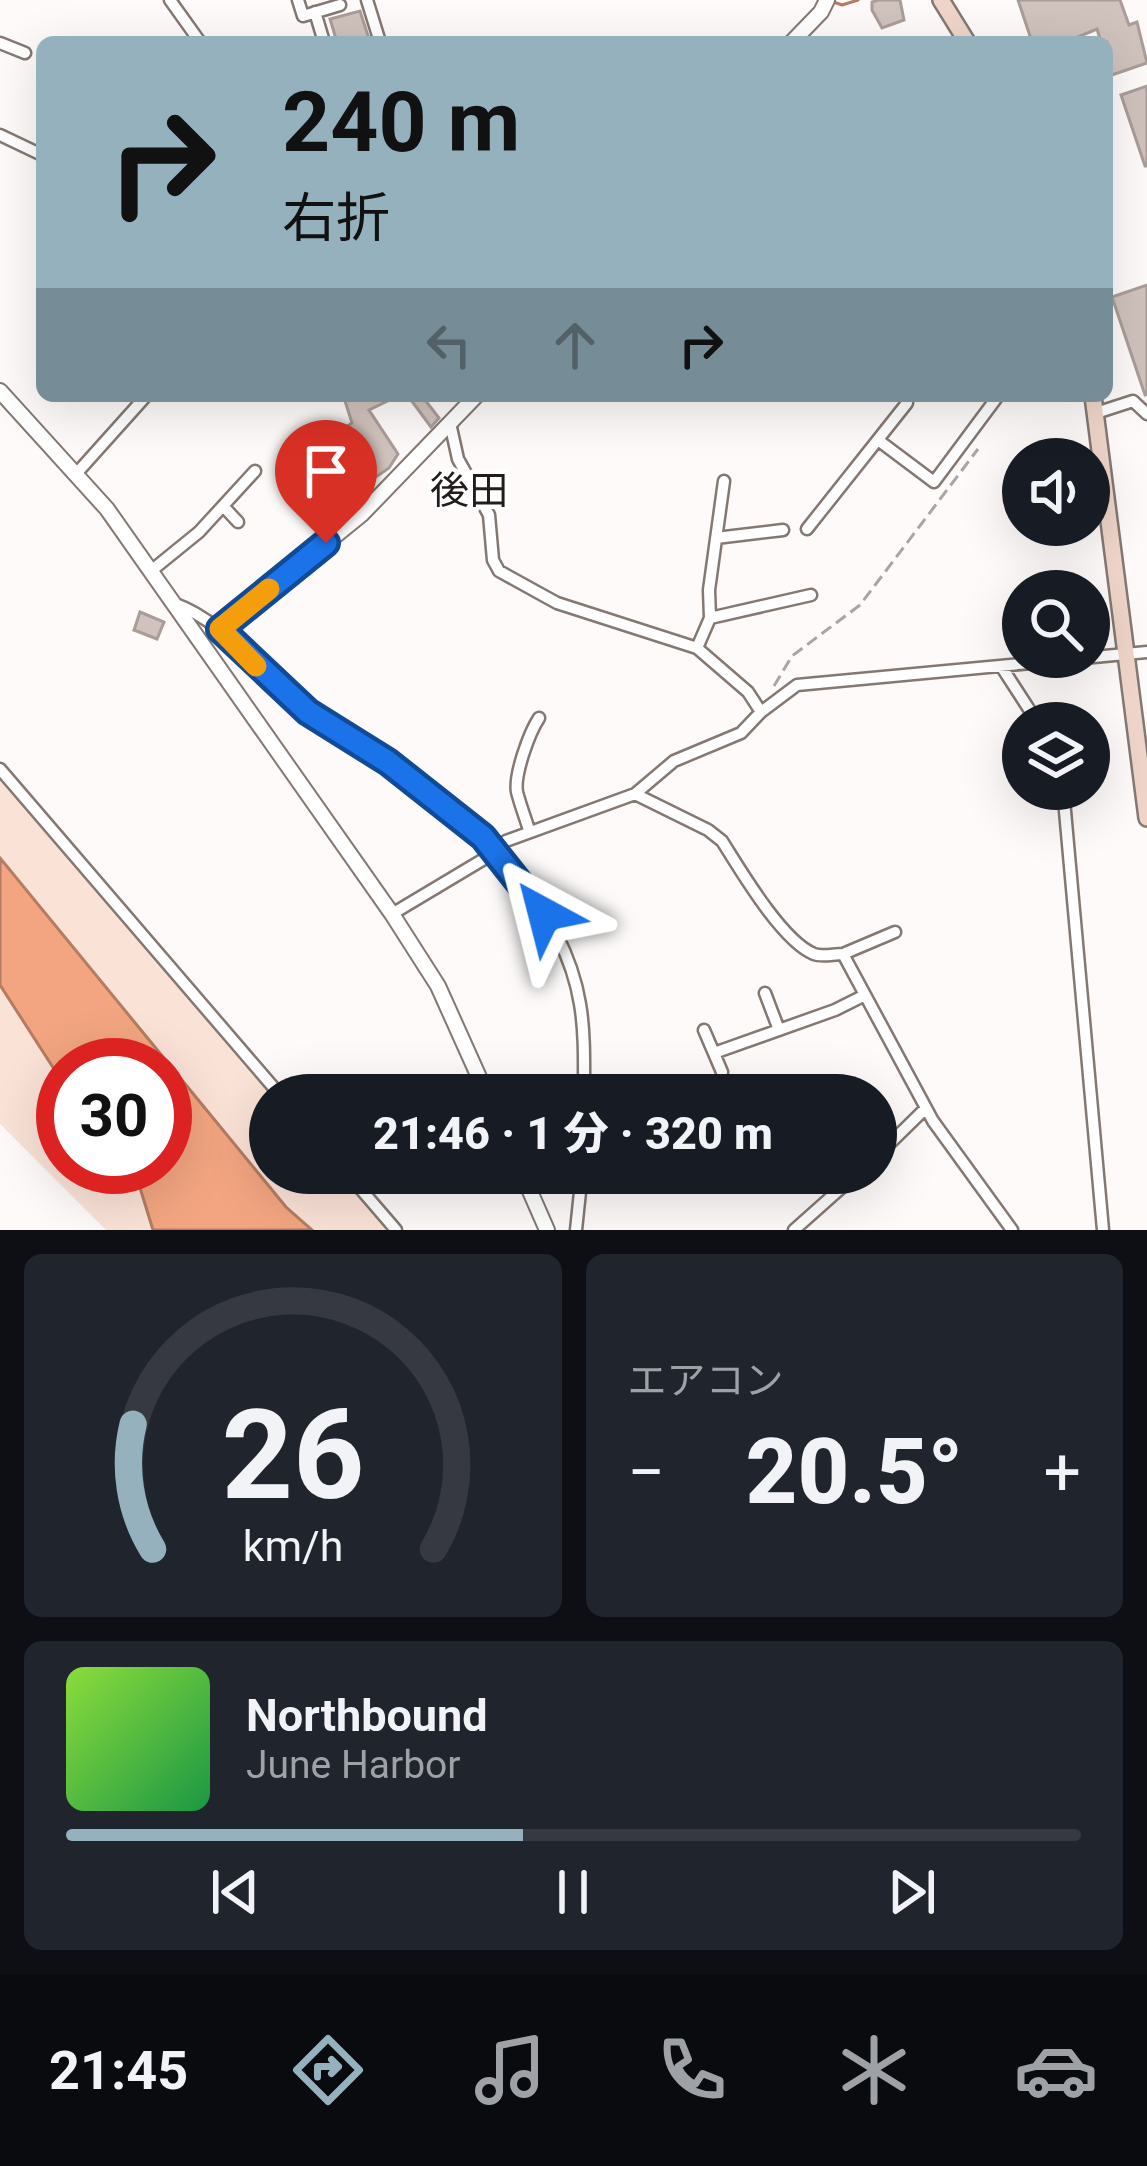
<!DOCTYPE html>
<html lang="ja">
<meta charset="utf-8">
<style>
body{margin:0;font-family:Roboto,"Noto Sans JP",sans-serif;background:#20242c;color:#f1f3f6;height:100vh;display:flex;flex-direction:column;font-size:45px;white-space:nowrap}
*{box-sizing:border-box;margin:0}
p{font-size:39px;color:#9ea1a6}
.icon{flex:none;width:66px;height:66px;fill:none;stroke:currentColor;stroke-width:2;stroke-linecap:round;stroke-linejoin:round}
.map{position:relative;height:1230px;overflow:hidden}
.panel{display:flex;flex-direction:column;gap:24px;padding:24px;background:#0d0f14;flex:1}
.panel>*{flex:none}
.hud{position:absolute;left:36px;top:36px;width:1077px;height:366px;border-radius:18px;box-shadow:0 12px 48px #0002;background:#94b1bd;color:#111;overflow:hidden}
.fabs{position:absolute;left:1002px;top:438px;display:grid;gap:24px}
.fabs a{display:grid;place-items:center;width:108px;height:108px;border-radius:50%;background:#171b24;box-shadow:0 12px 48px #0002;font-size:60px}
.speed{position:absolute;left:36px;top:1038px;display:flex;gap:24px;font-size:60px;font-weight:700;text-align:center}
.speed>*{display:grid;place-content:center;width:156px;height:156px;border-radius:50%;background:#171b24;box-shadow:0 12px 48px #0002;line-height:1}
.speed .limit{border:18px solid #d22;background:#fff;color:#111}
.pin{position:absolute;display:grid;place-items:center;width:102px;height:102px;color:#fff;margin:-123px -51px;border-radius:50% 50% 50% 0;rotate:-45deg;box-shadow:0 0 12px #0007}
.pin .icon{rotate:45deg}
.me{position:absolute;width:132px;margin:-66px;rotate:322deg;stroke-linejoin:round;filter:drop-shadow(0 0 9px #0008)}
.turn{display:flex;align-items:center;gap:42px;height:252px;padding:0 48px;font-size:54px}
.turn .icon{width:156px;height:156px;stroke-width:2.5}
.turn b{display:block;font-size:84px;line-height:102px}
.lanes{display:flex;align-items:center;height:114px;padding:0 48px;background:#0003;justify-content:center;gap:60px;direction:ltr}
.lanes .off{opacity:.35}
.big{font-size:90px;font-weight:800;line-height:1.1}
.panel .tile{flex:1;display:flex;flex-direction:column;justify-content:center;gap:18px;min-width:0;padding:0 42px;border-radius:18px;background:#20242c}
.panel .dial{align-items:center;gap:0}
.dial svg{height:312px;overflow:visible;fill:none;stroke:#363941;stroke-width:7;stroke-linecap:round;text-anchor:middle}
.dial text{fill:#f1f3f6;stroke:none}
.song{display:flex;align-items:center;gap:36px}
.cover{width:144px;height:144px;border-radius:18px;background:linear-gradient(135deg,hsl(90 70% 55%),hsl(140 70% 35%))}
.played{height:12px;border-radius:6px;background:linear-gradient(90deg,#94b1bd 45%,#363941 45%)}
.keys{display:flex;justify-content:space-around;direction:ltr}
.heat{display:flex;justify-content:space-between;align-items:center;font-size:66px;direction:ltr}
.panel .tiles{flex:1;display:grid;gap:24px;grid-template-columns:1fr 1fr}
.tile:last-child{grid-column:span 2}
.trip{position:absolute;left:249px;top:1074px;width:648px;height:120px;border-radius:60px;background:#171b24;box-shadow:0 12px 48px #0002;font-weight:800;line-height:120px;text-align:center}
.menu{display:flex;height:192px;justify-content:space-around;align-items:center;background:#090b0e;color:#9ea1a6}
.menu .icon{width:84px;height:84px}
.menu .current{color:#94b1bd}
.menu b{font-size:54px;color:#f1f3f6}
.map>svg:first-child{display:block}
</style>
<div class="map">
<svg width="1147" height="1230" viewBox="0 0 1147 1230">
<rect width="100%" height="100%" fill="#fdfaf9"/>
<path fill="#fbe2d7" d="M0,778L272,1095L270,1173H338L387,1230H312L286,1207L0,858Z
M0,985L63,1083V1167H129L137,1178L153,1230H106L0,1124Z"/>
<path fill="#f3a581" stroke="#b47c62" stroke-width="3" d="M0,858L286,1207L312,1230H153L137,1178L129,1167H165V1065H63V1083L0,985Z"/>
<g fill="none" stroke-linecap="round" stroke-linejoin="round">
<path stroke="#b47c62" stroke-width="3" d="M831,1L842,5L858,0"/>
</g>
<path fill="#d0c2bc" stroke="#aa9d98" stroke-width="3" d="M878,0H900L904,20L882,28L872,10V2Z
M1018,0H1120L1129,25L1137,22L1147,63L1112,75L1107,42H1101L1097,29L1066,42H1032Z
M360,11L370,42H337L330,19Z
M1147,86V166H1145L1121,95Z
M1147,285V394L1145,395L1112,297Z
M353,396H398L369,410L398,454L389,468L373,479L356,452L351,455L348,451L333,461L321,444L352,423L345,401Z
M408,396H422L439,418L431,427Z
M140,612L164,622L157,639L134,630Z"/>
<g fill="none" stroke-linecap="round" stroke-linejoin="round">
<defs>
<path id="minor" d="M170,0L200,42
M298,0L303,16L340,5
M367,0L380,42
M315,12L324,42
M0,43L25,53
M0,135L42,155
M1096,413L1133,401L1147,414
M450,423L458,459L489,515L493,560L499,571L557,603L697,648L748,692L761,712
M878,440L934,482L998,396
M76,474L146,396
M224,507L238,522
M807,529L907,403L906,396
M716,538L783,530
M151,571L199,532L255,471
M173,603C228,622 261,677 307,711C331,730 359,743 384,760C468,815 563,900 580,1004C585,1033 584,1065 584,1095
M710,618L811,595
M697,648L710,618L709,590L724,481
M1001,666L1038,723
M0,769L280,1095
M1063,789L1103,1230
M635,794L708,830L722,841C741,871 782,941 814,954C822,957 833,954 843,954L933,1121L1012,1230
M529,830C525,817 520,804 517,792C514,775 529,733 539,718
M392,914L484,859L506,841L635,794L674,761L741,733L761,712L797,685L1147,652
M843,954L895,932
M765,993L779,1030
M704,1030L722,1072
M714,1053L835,1010L865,995
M876,1157L926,1108
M347,1173L396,1230
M576,1230L582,1173
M794,1230L858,1173"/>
<path id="tertiary" d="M792,42L821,12L827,0
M0,391L107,509L392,914L438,986L487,1095
M220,629L362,514L476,396
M522,1173L547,1230"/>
<path id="secondary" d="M941,0L967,42
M1093,396L1147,818"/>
</defs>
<use href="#minor" stroke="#847872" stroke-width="15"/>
<use href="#tertiary" stroke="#847872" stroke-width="18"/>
<use href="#secondary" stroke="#847872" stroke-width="20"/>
<path stroke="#a9a5a4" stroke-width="3" stroke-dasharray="12 6" stroke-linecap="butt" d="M774,686L792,656L860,605L978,449"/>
<use href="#minor" stroke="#fff" stroke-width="10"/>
<use href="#tertiary" stroke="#fff" stroke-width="14"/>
<use href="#secondary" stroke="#efd5c9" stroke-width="15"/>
</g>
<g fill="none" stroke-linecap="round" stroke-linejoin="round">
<defs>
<path id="route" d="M326,543L220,629L308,712L388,762L483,837L544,914"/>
</defs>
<use href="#route" stroke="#114b97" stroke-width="30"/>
<use href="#route" stroke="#1a73e8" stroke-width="21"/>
<path stroke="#f59e0b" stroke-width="21" d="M256,666L220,629L269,589"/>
</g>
<g text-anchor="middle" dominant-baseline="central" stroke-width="9" stroke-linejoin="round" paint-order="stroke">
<g font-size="39" fill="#221d1b" stroke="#fff">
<text x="469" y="491">後田</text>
</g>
</g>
</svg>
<div class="fabs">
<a><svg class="icon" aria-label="sound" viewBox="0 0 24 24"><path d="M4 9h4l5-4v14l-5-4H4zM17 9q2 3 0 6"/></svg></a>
<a><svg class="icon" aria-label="search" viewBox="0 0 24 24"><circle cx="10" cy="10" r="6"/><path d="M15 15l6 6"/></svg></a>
<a><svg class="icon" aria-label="layers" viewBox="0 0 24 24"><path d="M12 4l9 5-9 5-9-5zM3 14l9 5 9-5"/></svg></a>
</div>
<div class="speed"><div class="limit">30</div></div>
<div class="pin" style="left:326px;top:543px;background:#d93025"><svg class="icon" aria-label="arrive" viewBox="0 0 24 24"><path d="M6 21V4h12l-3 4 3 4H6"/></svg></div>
<svg class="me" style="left:544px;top:914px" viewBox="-20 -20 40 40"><path d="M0-17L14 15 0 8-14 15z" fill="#1a73e8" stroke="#fff" stroke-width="4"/></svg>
<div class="trip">21:46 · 1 分 · 320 m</div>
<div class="hud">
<div class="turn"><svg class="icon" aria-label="right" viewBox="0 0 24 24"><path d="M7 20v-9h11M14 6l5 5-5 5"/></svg><div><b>240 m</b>右折</div></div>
<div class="lanes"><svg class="icon off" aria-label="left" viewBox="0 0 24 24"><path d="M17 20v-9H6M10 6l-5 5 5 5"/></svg><svg class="icon off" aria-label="ahead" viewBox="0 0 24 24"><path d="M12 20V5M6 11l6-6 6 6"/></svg><svg class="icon" aria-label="right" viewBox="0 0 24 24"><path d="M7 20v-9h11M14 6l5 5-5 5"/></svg></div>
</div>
</div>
<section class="panel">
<div class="tiles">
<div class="tile dial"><svg viewBox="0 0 100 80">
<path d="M14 69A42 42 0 1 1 86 69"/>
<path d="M14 69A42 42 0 0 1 9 37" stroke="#94b1bd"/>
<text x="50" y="56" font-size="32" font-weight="700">26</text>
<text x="50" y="72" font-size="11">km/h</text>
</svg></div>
<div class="tile"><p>エアコン</p>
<div class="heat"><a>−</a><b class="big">20.5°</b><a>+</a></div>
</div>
<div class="tile">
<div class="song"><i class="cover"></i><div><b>Northbound</b><p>June Harbor</p></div></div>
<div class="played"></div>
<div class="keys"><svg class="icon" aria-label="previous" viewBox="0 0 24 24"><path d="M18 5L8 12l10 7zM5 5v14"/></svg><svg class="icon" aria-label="pause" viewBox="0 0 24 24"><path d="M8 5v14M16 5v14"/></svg><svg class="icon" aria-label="next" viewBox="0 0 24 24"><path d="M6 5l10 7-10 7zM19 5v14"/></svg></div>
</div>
</div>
</section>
<nav class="menu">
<b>21:45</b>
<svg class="icon current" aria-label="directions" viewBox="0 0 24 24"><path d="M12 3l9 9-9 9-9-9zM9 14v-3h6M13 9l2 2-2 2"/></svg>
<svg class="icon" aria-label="music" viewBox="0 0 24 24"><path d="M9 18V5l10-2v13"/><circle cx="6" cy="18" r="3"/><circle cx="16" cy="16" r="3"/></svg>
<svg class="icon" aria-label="phone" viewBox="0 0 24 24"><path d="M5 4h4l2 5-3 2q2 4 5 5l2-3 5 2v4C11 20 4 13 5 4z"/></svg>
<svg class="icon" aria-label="climate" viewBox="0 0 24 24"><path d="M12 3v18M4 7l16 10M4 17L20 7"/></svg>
<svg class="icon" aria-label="car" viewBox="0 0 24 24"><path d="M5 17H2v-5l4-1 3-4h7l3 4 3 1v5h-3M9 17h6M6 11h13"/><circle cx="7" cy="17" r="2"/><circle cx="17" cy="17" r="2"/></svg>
</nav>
